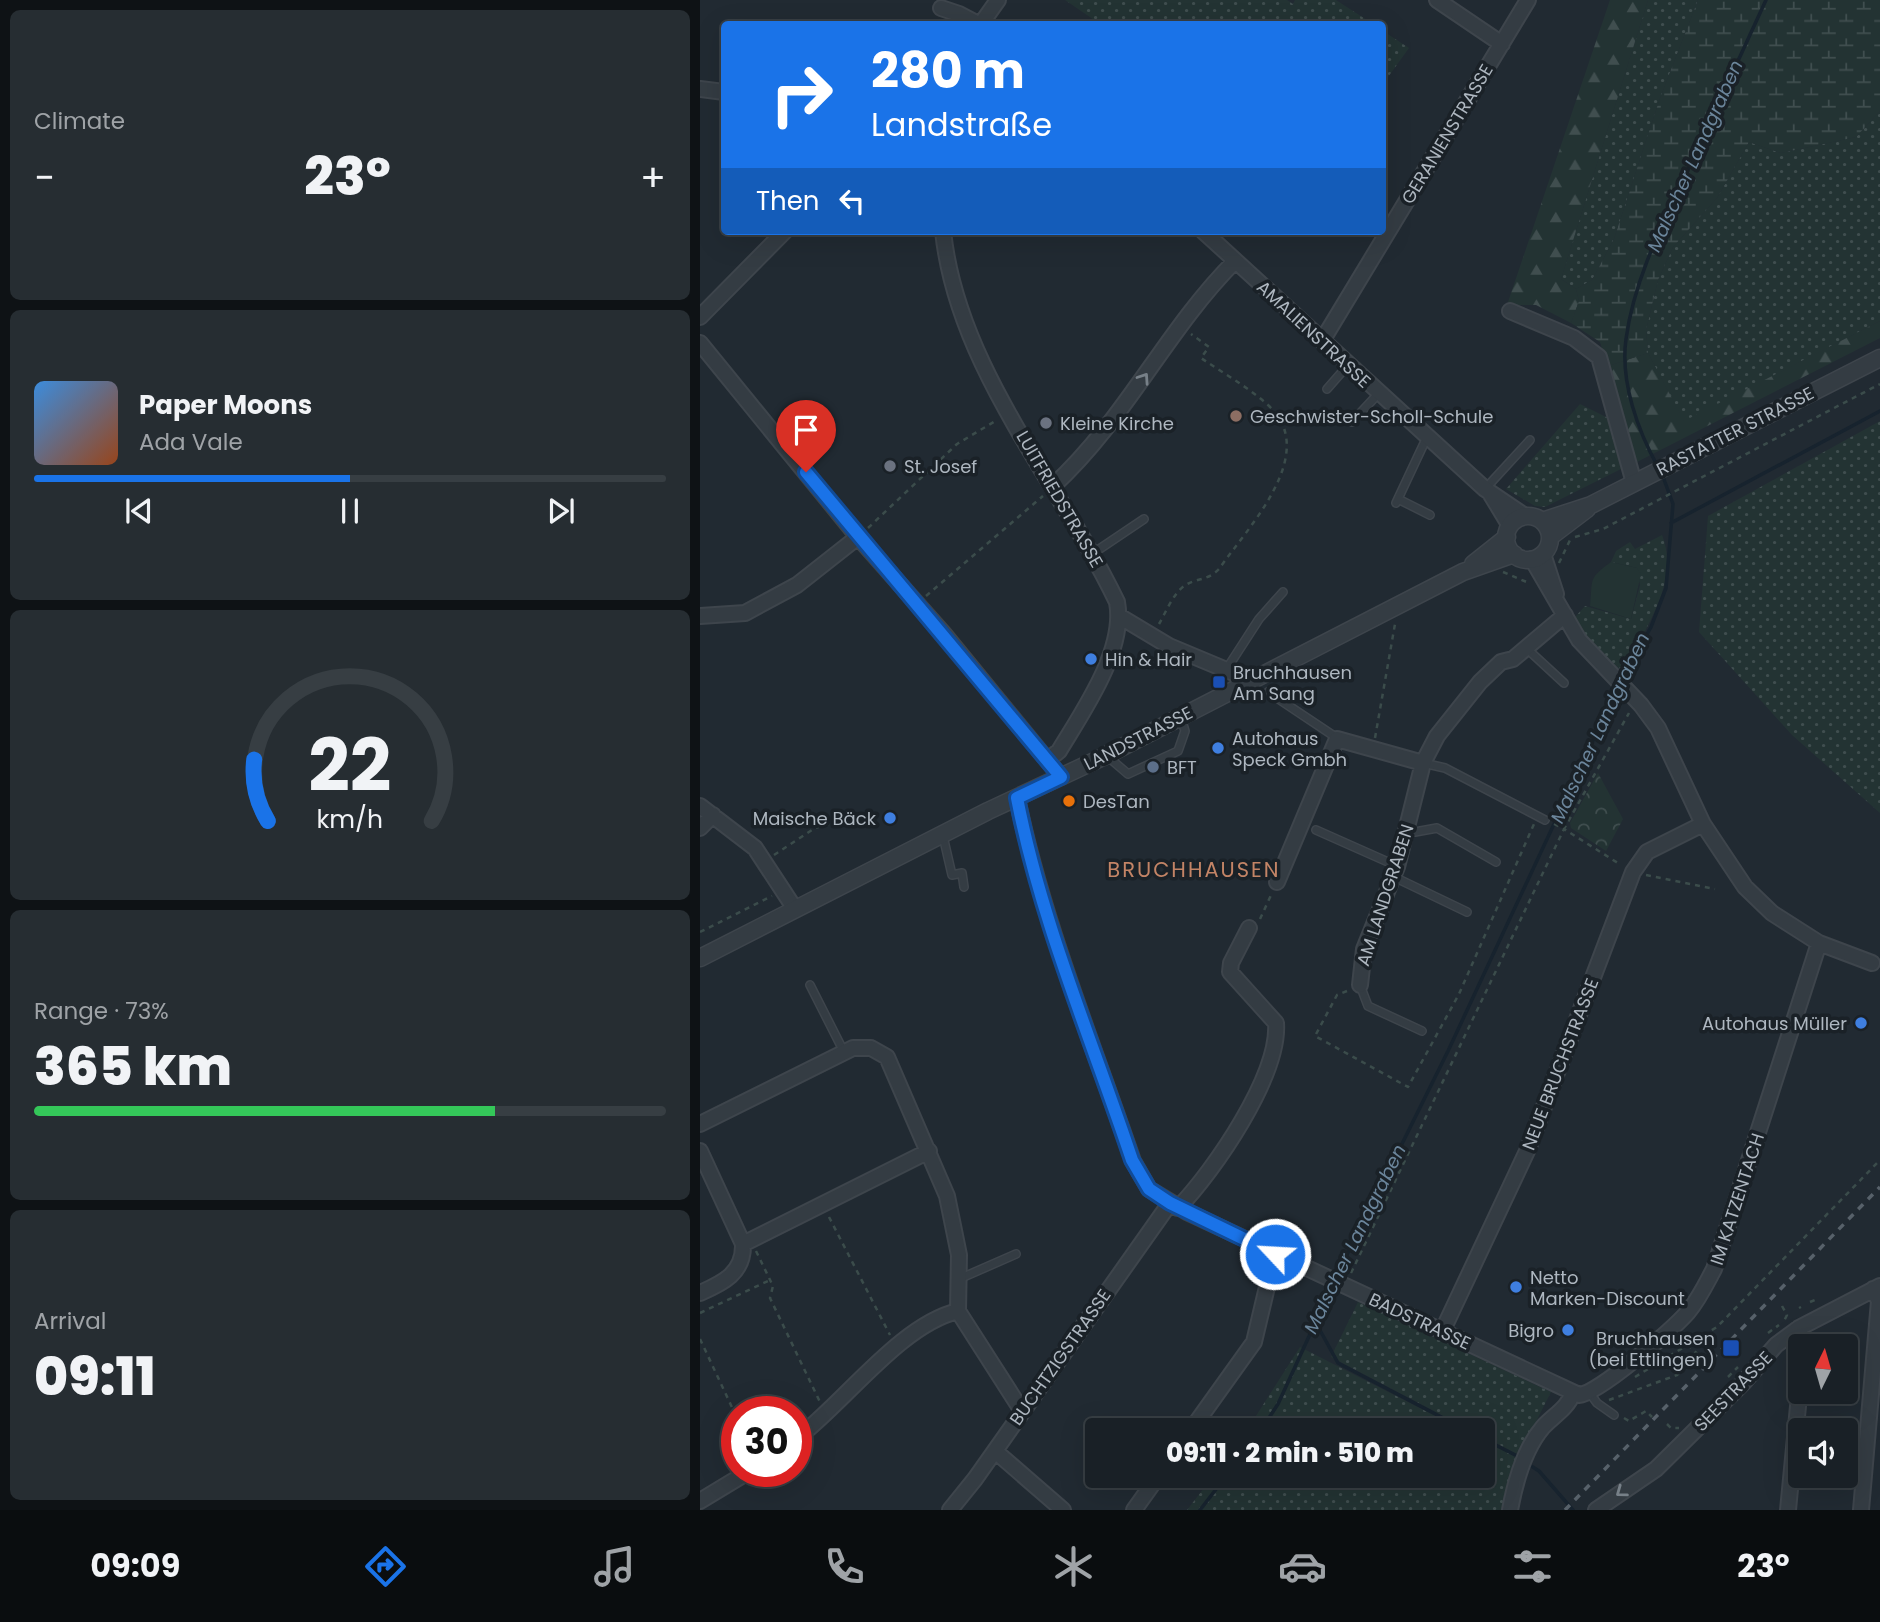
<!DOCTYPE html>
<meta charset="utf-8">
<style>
body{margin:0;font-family:Poppins,sans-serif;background:#262d32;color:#f1f3f6;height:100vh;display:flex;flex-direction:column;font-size:26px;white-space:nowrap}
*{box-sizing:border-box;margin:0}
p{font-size:23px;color:#9fa3a7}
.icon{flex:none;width:38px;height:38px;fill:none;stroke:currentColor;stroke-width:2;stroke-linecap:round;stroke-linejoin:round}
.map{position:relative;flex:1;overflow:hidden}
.drawer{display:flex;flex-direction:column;gap:10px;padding:10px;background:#0e1215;width:700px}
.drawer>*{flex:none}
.hud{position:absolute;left:21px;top:21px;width:665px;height:214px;border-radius:7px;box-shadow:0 7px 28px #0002,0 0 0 2px #373e43;background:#1a73e8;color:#fff;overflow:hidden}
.needle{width:46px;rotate:5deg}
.fabs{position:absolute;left:1088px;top:1334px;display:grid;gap:14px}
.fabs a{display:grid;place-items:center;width:70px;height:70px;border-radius:7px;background:#192026;box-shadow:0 7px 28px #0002,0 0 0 2px #373e43;font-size:35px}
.speed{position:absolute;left:21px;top:1396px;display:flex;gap:14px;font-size:35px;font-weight:700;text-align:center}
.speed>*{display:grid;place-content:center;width:91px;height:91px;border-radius:50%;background:#192026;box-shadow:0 7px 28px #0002,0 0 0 2px #373e43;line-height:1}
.speed .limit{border:10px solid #d22;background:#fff;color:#111}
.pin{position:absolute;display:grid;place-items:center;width:60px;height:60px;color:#fff;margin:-72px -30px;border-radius:50% 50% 50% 0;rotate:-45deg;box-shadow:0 0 7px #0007}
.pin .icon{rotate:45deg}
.me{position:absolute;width:77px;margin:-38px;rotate:295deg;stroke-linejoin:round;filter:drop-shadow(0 0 5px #0008)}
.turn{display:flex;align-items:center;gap:24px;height:147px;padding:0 35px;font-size:32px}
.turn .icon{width:91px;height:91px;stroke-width:2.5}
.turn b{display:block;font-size:49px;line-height:60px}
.then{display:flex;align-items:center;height:66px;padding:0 35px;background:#0003;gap:14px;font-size:26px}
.big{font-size:52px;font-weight:800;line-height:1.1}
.drawer .card{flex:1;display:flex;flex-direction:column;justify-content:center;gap:10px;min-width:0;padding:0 24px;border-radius:10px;background:#262d32}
.drawer .dial{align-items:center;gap:0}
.dial svg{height:182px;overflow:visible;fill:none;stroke:#373e43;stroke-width:7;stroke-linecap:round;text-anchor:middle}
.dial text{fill:#f1f3f6;stroke:none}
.song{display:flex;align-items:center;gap:21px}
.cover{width:84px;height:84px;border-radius:10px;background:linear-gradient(135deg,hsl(210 70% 55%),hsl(20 70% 35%))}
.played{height:7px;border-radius:4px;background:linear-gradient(90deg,#1a73e8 50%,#373e43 50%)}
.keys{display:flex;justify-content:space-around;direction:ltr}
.heat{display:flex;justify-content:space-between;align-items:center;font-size:38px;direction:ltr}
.charge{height:10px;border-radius:5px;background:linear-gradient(90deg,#34c759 73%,#373e43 0)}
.trip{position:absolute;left:385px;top:1418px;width:410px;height:70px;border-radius:7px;background:#192026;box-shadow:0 7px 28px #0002,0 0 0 2px #373e43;font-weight:800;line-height:70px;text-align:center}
.tabs{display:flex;height:112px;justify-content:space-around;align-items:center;background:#0a0d0f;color:#9fa3a7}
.tabs .icon{width:49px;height:49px}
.tabs .active{color:#1a73e8}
.tabs b{font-size:32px;color:#f1f3f6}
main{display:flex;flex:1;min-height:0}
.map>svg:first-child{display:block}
</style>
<main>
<section class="drawer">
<div class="card"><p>Climate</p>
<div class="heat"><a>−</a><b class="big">23°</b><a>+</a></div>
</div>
<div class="card">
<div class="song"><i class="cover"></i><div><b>Paper Moons</b><p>Ada Vale</p></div></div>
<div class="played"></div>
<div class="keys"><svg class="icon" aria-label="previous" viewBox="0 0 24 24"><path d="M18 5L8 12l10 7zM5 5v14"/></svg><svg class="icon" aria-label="pause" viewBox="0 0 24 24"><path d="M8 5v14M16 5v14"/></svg><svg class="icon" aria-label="next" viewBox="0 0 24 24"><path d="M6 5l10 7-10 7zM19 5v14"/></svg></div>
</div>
<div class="card dial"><svg viewBox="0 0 100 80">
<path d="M14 69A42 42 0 1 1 86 69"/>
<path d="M14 69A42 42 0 0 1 8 42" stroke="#1a73e8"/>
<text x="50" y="56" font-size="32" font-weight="700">22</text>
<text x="50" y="72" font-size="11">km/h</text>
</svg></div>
<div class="card"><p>Range · 73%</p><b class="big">365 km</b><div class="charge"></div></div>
<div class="card"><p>Arrival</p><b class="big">09:11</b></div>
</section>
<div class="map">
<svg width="1180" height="1510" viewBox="0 0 1180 1510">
<defs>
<pattern id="grass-dots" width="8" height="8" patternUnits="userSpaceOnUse" patternTransform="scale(1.75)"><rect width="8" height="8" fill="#233333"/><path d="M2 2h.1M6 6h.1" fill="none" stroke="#404e4f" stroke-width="1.8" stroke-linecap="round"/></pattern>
<pattern id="forest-firs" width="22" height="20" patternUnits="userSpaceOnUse" patternTransform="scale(1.75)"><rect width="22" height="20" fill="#233333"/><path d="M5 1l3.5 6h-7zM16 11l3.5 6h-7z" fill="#404e4f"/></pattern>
<pattern id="wetland-marsh" width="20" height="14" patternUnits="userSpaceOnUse" patternTransform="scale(1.75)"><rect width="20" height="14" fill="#233333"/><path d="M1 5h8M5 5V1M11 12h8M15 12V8" fill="none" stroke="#404e4f"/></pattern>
<pattern id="park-crowns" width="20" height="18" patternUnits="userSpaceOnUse" patternTransform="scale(1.75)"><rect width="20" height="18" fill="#233333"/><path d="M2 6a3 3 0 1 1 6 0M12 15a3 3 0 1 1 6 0" fill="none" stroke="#404e4f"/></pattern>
</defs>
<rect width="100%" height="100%" fill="#212a32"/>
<path fill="url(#grass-dots)" d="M365,0H587L593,4L595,0H636L673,24H400Z
M948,0H998L959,101L914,239L892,280L876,289L861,279Z
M683,31L709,48L683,84Z
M1180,111V321L984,422L948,353L946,330L958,280L973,247L1017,198L1049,142L1081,153L1156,137Z
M880,404L912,420L925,467L845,507L835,506L806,489Z
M1180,421V813L1092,735L999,632L1008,516Z
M962,535C981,583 943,630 924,672C910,660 875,639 876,616L885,606L931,619L940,585L937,568L911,562L916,551L930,542L935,549Z
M658,1302L851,1392L819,1455L782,1436V1430H770L631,1357Z
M600,1347L763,1430H547Z
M782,1440L817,1457L806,1510H487L514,1475H782Z"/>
<path fill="url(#forest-firs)" d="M910,0H948L861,279L876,289L879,301L871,323L836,305H807Z
M1180,321V338L935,463L908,366L948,353L984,421Z"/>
<path fill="url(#wetland-marsh)" d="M998,0H1180V111L1156,137L1081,153L1049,142L1017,198L973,247L958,280L946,330L948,353L908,366L900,342L871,323L879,301L876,289L892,280L914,239L959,101Z"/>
<path fill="url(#park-crowns)" d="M898,773L923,819L906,851L871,828L870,823Z"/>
<path fill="#233333" d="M911,562L937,568L941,574L931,619L890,606C893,580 887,579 911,562Z"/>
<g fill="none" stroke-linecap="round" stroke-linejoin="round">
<path stroke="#17232e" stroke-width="3.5" d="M958,467C938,431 920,382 926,339C934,281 961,227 986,174C1013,116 1039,58 1066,0
M971,523L1180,411
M921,681L951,627L966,588L973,504L962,474
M636,1277L748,1051L918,687
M616,1323L638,1363L766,1430
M561,1430L578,1404L633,1284
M782,1438L819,1457
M828,1464L839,1471L873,1510
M500,1510L527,1475"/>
<defs>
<path id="service" d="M627,389L648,365
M652,422L679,393
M785,489L830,440
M698,499L730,515
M696,503L727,437
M392,554L444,519
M825,647L864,683
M526,670L559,619L583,592
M568,692L637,738
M407,756L428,774L478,751L485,731L481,718
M723,763L745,768L845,820
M616,830L697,866
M707,830L715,832L737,828L796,862
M243,836L252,875L262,873L264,887
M694,877L767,912
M110,985L144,1052
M660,985L668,1006L722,1031
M259,1279L316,1254
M889,1392L897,1403L914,1415"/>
<path id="minor" d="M737,0L802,44
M241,8L259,14L278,24
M281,24L298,0
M0,89L24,92
M243,231C257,368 359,481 417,602C426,650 383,711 359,751L349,759
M503,231L785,489L825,516
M810,311L874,338L899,357L934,483
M0,317L85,231
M622,341L828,0
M0,343L158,537L244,634L361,777
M353,486C426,419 466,330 535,261
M790,493L810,526
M843,554L856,594
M832,559L879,640L941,705L958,728L1003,824L1045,887L1072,913L1119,943L1172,963
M0,616L45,613L97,585L158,537
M419,616L469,646L536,674L541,684
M317,798C343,922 392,1041 433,1161L449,1189L487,1212L879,1395C898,1394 973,1329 988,1312C999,1299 1006,1284 1014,1269L1119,943
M0,806L55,848L95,909
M0,828L13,815
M577,882L637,739L723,763
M660,985L664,949L697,867L723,763L737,736L780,682L801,662L813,659L865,615
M0,1124L153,1048H171L187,1057L247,1196L259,1255L258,1311L322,1411
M0,1151L43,1244C44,1273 23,1283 0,1293
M478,1208C514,1171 580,1075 576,1023L530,972L531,963L549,928
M43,1244L229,1151
M1099,1328L1104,1346
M742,1332L828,1149L933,872L947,852L1003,824
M491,1430L554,1342L575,1253
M96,1439C145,1402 200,1325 258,1311
M295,1451L363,1510
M0,1501L48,1472
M250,1510L275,1479L470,1203
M434,1510L459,1475
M810,1510C815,1483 825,1448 843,1427C854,1415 867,1409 873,1393
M896,1510L956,1469L1044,1382L1076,1345L1099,1328L1180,1286
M1088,1510L1101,1375
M1161,1510L1179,1301L1173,1289"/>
<path id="tertiary" d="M806 538a22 22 0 1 1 44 0a22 22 0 1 1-44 0Z
M842,521L891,505L1180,358
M850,537L887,509
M773,564L807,537
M0,958L288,811L403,757L763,572L814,554"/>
</defs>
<use href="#service" stroke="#3e454c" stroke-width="10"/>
<use href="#minor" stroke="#3e454c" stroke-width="18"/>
<use href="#tertiary" stroke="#3e454c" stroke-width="19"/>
<path stroke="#3b4c4b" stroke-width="2.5" stroke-dasharray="5 5" stroke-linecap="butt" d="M168,528L257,444L297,420
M875,537L903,529L1180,384
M859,563L870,540
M803,572L829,583
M226,596L343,496
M459,624C466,612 473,594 484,586C495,578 508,581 519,569C548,527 621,453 568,405C548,387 523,373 501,358L509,347L491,334
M675,738L695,624
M854,824L864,829L929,713
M74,855L115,828L129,824
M946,875L1015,889
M560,919L572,893
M0,932L72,896
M647,991L637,995L615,1036L708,1087L759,994L834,824
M129,1217L190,1335
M56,1251L73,1286L70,1298L120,1402
M651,1273L864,829L921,865
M1110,1302L1117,1299
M1082,1306L1087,1315L1084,1321
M1099,1308L1101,1307
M0,1313L70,1280
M1068,1333L1079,1325
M984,1335L988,1345L1006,1362
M0,1339L37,1418
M935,1377L1017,1327L1180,1160
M1028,1377L1038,1367
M909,1400L977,1375L998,1355
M924,1418L929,1421L946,1411L952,1417
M967,1424L971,1428H979"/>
<use href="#service" stroke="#343c43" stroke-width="7"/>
<use href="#minor" stroke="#343c43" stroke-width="14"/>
<use href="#tertiary" stroke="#343c43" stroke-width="16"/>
<path stroke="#57616a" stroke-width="3.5" stroke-dasharray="7 7" stroke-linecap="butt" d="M865,1510L1180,1187"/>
</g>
<defs><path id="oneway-chevron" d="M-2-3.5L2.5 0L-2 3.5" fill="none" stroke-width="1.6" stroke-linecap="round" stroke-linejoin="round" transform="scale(1.75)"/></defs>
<g stroke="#778088">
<use href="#oneway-chevron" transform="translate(444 378) rotate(-56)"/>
<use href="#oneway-chevron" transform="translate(921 1492) rotate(144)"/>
</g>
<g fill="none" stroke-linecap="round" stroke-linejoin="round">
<defs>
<path id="route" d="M106,472L361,777L317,798C341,922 392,1040 432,1160L449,1189L470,1203L575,1254"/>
</defs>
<use href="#route" stroke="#114b97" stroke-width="18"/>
<use href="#route" stroke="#1a73e8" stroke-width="12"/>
</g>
<circle fill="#8d6e63" stroke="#1a2127" stroke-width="2.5" cx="536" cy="416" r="7"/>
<g fill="#6b7280" stroke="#1a2127" stroke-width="2.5">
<circle cx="346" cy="423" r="7"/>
<circle cx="190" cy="466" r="7"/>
</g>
<g fill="#3f7fe0" stroke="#1a2127" stroke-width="2.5">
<circle cx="391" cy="659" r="7"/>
<circle cx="518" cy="748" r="7"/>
<circle cx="190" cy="818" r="7"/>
<circle cx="1161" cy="1023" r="7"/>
<circle cx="816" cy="1287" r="7"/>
<circle cx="868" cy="1330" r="7"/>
</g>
<g fill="#1a4fb4" stroke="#1a2127" stroke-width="2.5">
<rect x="512" y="675" width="14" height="14" rx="3.5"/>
<rect x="1022" y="1339" width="18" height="18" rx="3.5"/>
</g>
<circle fill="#5c6f8a" stroke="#1a2127" stroke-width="2.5" cx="453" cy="767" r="7"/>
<circle fill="#e8710a" stroke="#1a2127" stroke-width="2.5" cx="369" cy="801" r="7"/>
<g text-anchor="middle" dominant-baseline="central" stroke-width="7" stroke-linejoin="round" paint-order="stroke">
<g font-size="18" fill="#aeb7c0" stroke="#1a2127">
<text transform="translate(747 134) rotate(-59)">GERANIENSTRASSE</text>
<text transform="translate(614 334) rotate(43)">AMALIENSTRASSE</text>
<text transform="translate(1035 431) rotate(-27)">RASTATTER STRASSE</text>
<text transform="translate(360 499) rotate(60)">LUITFRIEDSTRASSE</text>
<text transform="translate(438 738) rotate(-27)">LANDSTRASSE</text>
<text transform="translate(685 895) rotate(-72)">AM LANDGRABEN</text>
<text transform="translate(860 1064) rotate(-69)">NEUE BRUCHSTRASSE</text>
<text transform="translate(1037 1199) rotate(-72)">IM KATZENTACH</text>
<text transform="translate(720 1321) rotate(25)">BADSTRASSE</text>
<text transform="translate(360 1357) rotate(-55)">BUCHTZIGSTRASSE</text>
<text transform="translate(1033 1391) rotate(-46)">SEESTRASSE</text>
</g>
<g font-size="18" fill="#aeb7c0" stroke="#1a2127" text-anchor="start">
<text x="550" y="416">Geschwister-Scholl-Schule</text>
<text x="360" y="423">Kleine Kirche</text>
<text x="204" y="466">St. Josef</text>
<text x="405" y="659">Hin &amp; Hair</text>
<text x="533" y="672">Bruchhausen<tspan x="533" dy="21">Am Sang</tspan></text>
<text x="532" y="738">Autohaus<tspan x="532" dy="21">Speck Gmbh</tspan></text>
<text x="467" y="767">BFT</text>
<text x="383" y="801">DesTan</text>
<text x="176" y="818" text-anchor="end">Maische Bäck</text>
<text x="1147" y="1023" text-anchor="end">Autohaus Müller</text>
<text x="830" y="1277">Netto<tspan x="830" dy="21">Marken-Discount</tspan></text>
<text x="854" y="1330" text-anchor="end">Bigro</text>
<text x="1015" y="1338" text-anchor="end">Bruchhausen<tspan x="1015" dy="21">(bei Ettlingen)</tspan></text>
</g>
<g font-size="19" font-style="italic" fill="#6b859b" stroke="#1a2127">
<text transform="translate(995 156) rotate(-66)">Malscher Landgraben</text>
<text transform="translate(900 728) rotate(-65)">Malscher Landgraben</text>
<text transform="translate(655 1239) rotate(-64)">Malscher Landgraben</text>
</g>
<g font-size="21" letter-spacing="2" fill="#c38466" stroke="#1a2127">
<text x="494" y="869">BRUCHHAUSEN</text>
</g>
</g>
</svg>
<div class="fabs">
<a><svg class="needle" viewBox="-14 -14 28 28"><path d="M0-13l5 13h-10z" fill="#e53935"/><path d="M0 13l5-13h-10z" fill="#9fa3a7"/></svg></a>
<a><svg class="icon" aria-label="sound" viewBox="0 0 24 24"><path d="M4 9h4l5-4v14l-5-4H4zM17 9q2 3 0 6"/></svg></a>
</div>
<div class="speed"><div class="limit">30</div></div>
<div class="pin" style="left:106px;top:472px;background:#d93025"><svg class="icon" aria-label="arrive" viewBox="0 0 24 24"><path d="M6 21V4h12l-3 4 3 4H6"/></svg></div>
<svg class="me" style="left:575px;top:1254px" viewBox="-20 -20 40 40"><circle r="17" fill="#1a73e8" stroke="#fff" stroke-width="3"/><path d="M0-11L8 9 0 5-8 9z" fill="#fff"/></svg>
<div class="trip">09:11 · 2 min · 510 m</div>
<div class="hud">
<div class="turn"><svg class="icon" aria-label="right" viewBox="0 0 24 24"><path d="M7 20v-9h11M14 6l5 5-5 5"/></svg><div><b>280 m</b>Landstraße</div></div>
<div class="then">Then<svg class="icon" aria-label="left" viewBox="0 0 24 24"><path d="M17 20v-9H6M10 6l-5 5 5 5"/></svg></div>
</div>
</div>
</main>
<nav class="tabs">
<b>09:09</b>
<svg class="icon active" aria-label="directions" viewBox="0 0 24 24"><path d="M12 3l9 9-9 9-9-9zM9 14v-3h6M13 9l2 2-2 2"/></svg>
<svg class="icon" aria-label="music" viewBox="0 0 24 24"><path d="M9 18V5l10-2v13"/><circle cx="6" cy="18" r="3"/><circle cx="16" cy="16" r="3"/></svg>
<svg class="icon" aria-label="phone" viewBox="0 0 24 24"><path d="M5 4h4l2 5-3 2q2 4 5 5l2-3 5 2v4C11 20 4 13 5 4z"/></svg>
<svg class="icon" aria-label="climate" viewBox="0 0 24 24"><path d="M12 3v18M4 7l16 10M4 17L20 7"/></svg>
<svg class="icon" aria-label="car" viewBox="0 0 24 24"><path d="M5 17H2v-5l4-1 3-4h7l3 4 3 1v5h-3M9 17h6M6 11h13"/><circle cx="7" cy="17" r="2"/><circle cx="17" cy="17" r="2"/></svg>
<svg class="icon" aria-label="filters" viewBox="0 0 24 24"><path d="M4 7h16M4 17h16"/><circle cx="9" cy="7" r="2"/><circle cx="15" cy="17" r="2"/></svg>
<b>23°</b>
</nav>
